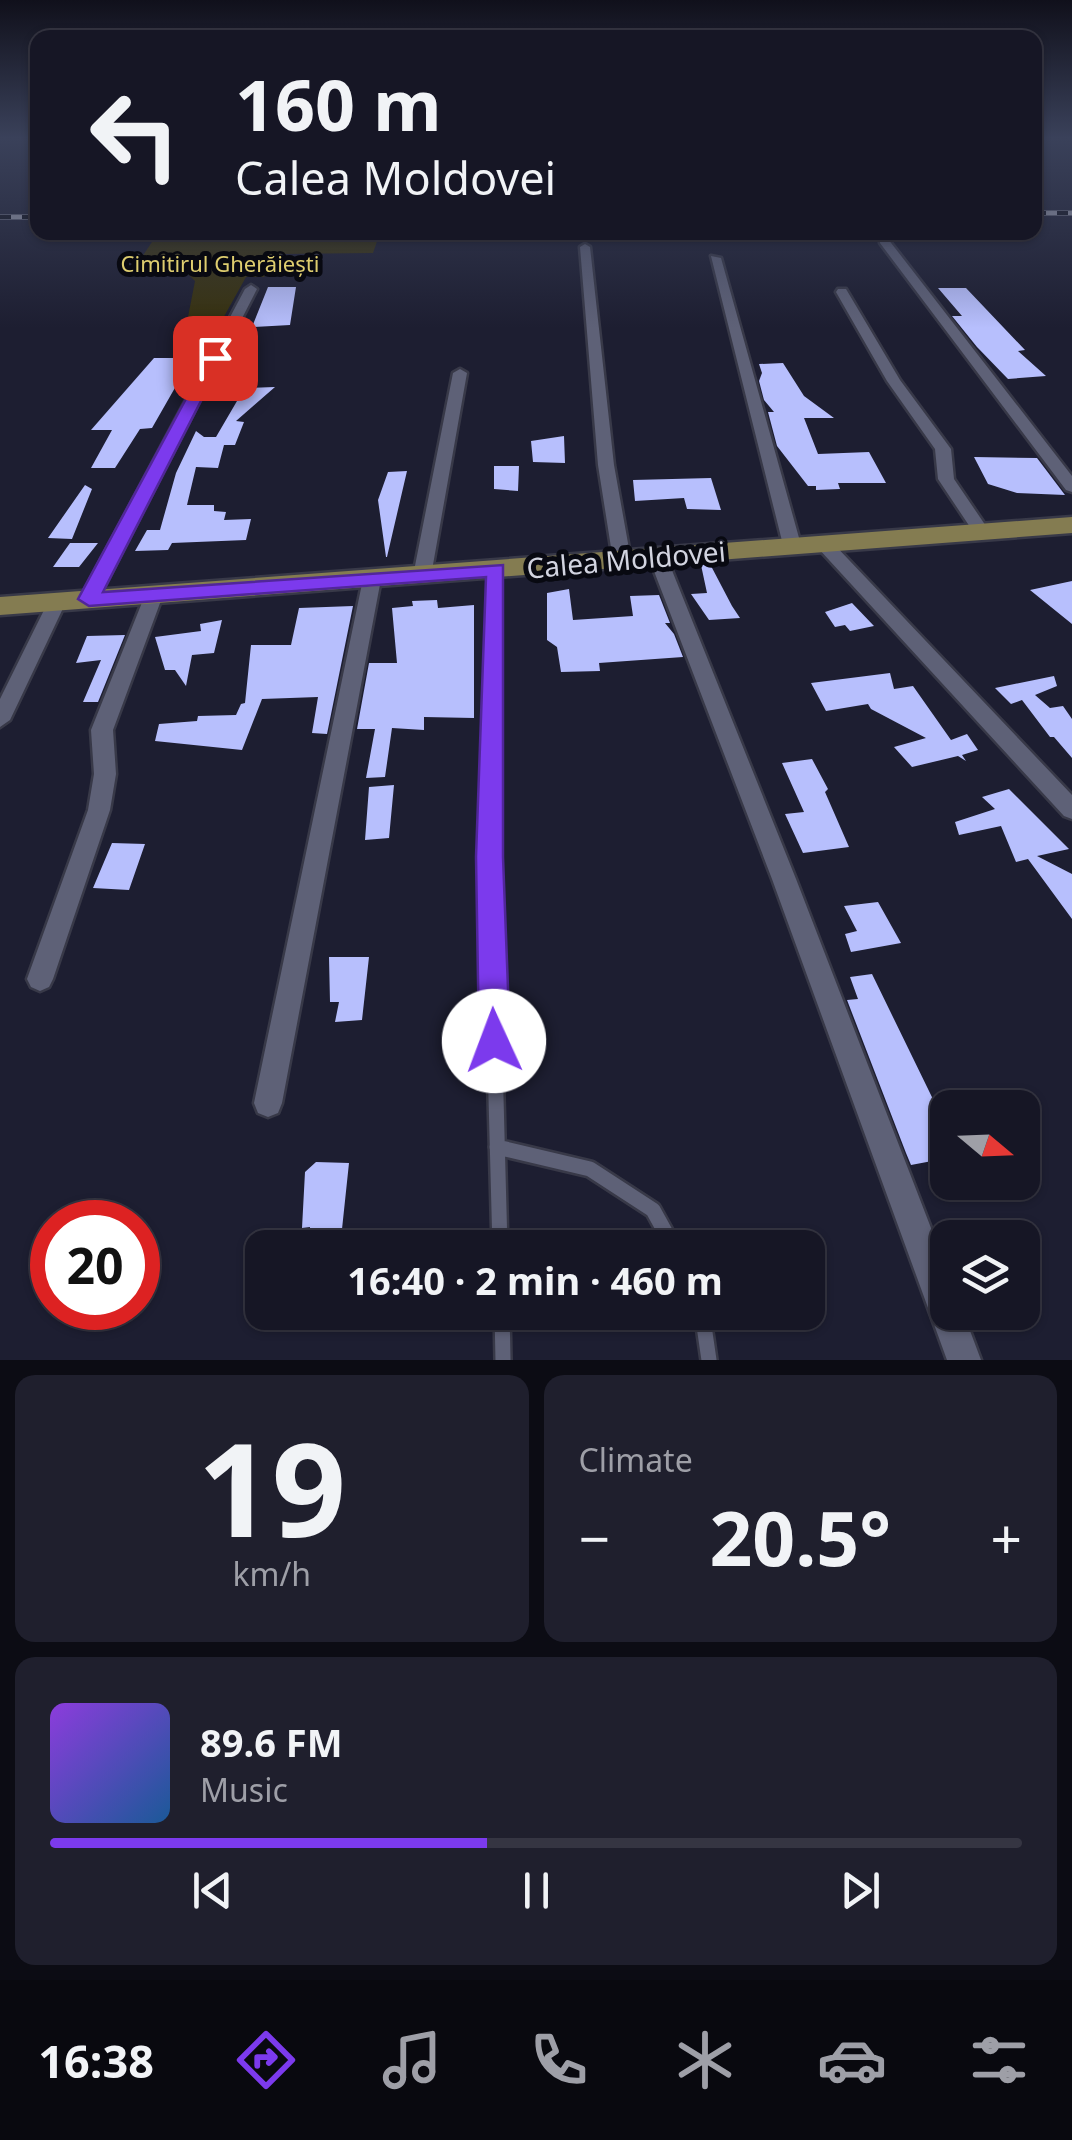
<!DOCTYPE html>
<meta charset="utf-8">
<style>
body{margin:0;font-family:"Noto Sans",sans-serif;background:#1f1f2d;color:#f1f3f6;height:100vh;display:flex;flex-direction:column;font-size:38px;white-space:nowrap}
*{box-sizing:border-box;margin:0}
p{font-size:32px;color:#9e9fa7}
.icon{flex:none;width:55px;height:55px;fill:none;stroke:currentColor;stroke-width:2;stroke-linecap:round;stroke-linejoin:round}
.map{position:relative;height:1360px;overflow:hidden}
.side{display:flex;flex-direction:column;gap:15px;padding:15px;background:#0c0c14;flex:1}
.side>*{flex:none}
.guide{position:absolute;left:30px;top:30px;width:1012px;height:210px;border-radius:20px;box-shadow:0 2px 8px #0004,0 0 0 2px #353542;background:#161625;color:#f1f3f6;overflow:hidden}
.needle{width:65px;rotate:109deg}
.tools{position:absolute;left:930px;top:1090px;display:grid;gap:20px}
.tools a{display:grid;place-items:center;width:110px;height:110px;border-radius:20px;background:#161625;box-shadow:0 2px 8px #0004,0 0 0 2px #353542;font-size:50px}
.speed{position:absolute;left:30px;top:1200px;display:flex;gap:20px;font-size:50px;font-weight:700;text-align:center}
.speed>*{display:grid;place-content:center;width:130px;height:130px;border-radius:50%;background:#161625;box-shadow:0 2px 8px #0004,0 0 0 2px #353542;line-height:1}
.speed .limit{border:15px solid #d22;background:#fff;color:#111}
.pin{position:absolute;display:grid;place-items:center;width:85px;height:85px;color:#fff;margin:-42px;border-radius:20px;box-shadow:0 5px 15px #0006}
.me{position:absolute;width:110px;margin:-55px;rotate:358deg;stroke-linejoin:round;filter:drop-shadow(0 0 8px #0008)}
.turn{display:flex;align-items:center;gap:35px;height:210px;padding:0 40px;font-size:45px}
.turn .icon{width:130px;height:130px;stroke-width:2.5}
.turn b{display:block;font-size:70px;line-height:85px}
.big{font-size:75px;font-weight:700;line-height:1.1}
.side .tile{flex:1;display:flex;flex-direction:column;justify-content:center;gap:15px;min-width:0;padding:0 35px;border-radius:20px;background:#1f1f2d}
.side .dial{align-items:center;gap:0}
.dial b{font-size:130px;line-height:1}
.song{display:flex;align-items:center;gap:30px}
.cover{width:120px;height:120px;border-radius:15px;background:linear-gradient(135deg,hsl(270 70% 55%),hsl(210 70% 35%))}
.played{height:10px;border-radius:5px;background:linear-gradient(90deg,#7c3aed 45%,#353542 45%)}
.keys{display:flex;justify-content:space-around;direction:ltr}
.heat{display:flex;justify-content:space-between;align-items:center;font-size:55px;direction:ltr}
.side .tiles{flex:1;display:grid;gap:15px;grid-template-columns:1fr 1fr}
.tile:last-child{grid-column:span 2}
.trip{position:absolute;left:245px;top:1230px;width:580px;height:100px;border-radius:20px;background:#161625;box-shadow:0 2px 8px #0004,0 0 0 2px #353542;font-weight:700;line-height:100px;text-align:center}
.dock{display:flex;height:160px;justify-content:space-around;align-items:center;background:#09090f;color:#9e9fa7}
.dock .icon{width:70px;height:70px}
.dock .selected{color:#7c3aed}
.dock b{font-size:45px;color:#f1f3f6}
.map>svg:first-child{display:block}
</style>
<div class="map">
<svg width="1072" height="1360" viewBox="0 0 1072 1360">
<rect width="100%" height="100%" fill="#1d1e31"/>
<path fill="#38320f" d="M158,233V232L380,233L373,253L281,254L264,277H246L221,322H187L195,281L188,274L132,272Z"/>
<path fill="#b7bffd" d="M268,287H296L290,325L252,327Z
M938,288H966L1025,350L1018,351L1046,376L1008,379L977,347L952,316H962Z
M238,346H258L247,388L275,387L236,421L244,422L235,445H224L218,468L196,467L187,505H214V511L226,512L224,520L251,519L246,540L172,543L168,550L135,551L147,530H160L176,473L196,431L204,437H216L237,401L216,400L226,362Z
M154,358H192L152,428L140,429L115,468H91L112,430H91Z
M783,363L804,396L834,418H804L818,454L869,452L886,483H838L840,489L816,490V486H808L777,446L768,412H774L764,400L759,381L762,373L759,364Z
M564,436L565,463L533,462L531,441Z
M974,457L1037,458L1065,495L1017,493L988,484Z
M494,466H519L518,491L494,489Z
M407,471L387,557H386L378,500L388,472Z
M711,478L721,510L687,509L684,498L635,501L633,480Z
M85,485L92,489L72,539L48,538Z
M70,543H98L79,567H53Z
M710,564L732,606L740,618L709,620L691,594L707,593L701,565Z
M1072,581V624L1030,590Z
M569,589L573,620L633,616L630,596L659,595L670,623H665L674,634L683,657L599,663L600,671L561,672L557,647L547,640V593Z
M437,600L438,608L474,605V718L424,717V730L392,728L385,777L366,778L375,729H357L369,663H397L392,608L413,606L412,601Z
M852,603L874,626L850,631L845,625L835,627L825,612Z
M353,606L327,734L312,733L318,697L262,699L242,750L155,741L159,724L197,721L198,716L236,715L241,704L245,703L251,645H291L299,608Z
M222,620L214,653L192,655L186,686L175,670H165L155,637L201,631L200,624Z
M125,635L98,702H83L101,660L76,663L87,636Z
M890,673L894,689L913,686L951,740L967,734L978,750L962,755L966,761L958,756L912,767L894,747L926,738L871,709L868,704L826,711L811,683Z
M1054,676L1057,686L1035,695L1050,708L1063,706L1072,719V758L1054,737H1050L1022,700L1011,704L995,688Z
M812,759L828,789L825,792L849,847L803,853L785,814L804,812L782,763Z
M394,785L389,838L365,840L369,787Z
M1009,789L1069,849L1037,856L1072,874V919L1028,859L1016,862L1001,826L959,835L955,822L995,809L982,797Z
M112,843L145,844L129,890L93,888Z
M878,902L901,943L851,952L845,934L857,931L844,906Z
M329,957H369L362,1020L335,1022L339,1002H330Z
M872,974L948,1130V1158L911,1165L906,1153L847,1000L858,999L850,977Z
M316,1162L349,1163L340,1248H308L310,1227L302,1228L305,1172Z"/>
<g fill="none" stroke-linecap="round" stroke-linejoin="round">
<defs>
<path id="lane-far2" d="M492,757L496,570"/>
<path id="lane-far1" d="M492,755L494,1024"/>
<path id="lane" d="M494,1022L500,1248
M497,1147L590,1169L653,1210L674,1248
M502,1312L503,1360
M702,1312L709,1360"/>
<path id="street" d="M880,239H888L1072,476V492L1066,490L880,243Z
M585,244L590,247L614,465L631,560L622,565L613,560L598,465L580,247Z
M711,256L721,258L801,545L798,549L792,550L783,545Z
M251,285L257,289L98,599L89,605L83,603L80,599L245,289Z
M838,289H846L900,380L951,449L954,479L990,532L988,536H976L938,479L935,449L887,381L836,292Z
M460,369L467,373L431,576L422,581L413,576L453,373Z
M824,539L830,540L1072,795V819L1064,816L818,548L815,544L818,540Z
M658,553L667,558L796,879L948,1272V1312H963L981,1360H947L772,879L649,558Z
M372,574L381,579L282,1103L278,1113L268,1117L258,1113L254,1103L363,579Z
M154,589L163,595L113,730L116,774L110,810L53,979L49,987L40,991L31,987L27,979L88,810L94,774L91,730L145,595Z
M57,596L66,602L10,720L0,727V699L48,602Z"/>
<path id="primary" d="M1072,517V533L0,615V597Z"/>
</defs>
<use href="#lane-far2" stroke="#383948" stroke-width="15"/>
<use href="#lane-far1" stroke="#383948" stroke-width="18"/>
<use href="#lane" stroke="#383948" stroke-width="20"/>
<use href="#street" stroke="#383948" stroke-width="5"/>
<use href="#primary" stroke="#383948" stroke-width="5"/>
<use href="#lane-far2" stroke="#5e6177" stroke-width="10"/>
<use href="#lane-far1" stroke="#5e6177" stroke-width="12"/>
<use href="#lane" stroke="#5e6177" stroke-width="15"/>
<use href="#street" fill="#5e6177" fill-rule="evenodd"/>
<use href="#primary" fill="#847c51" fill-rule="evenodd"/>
<defs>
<path id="rail" d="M1035,213H1072
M0,217H38"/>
</defs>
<use href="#rail" stroke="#b1b3c0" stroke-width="5"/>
<use href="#rail" stroke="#080911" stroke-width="4" stroke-dasharray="11" stroke-linecap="butt"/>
</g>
<linearGradient id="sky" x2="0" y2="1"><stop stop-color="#10101b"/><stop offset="0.42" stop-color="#3a415a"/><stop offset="1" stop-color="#3a415a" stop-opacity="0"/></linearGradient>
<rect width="1072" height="328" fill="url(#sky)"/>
<path fill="#7c3aed" stroke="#51269a" stroke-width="2.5" d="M215,354L223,358L103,592L503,565V857L510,1041L506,1051L494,1055L483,1051L479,1041L476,857L486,577L89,606L78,599L208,358Z"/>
<g text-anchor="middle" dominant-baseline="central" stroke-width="10" stroke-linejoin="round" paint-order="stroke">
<g font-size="22" fill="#decd6f" stroke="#080911">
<text x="220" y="263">Cimitirul Gherăiești</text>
</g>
<g font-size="28" fill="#d2d4e0" stroke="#080911">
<text transform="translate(626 559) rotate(-5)">Calea Moldovei</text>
</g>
</g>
</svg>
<div class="tools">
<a><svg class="needle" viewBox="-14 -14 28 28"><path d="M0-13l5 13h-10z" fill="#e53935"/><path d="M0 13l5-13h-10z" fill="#9e9fa7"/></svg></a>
<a><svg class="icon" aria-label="layers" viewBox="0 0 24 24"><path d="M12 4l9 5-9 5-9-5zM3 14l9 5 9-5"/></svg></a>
</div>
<div class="speed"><div class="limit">20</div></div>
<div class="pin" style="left:215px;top:358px;background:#d93025"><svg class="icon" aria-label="arrive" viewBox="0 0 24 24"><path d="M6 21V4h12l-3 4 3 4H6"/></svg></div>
<svg class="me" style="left:494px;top:1041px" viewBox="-20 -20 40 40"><circle r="19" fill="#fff"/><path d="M0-13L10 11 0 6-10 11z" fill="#7c3aed"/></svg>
<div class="trip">16:40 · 2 min · 460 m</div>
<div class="guide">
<div class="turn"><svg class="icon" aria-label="left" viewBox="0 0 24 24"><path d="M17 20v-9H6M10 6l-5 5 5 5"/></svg><div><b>160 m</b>Calea Moldovei</div></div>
</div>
</div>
<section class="side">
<div class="tiles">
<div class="tile dial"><b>19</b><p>km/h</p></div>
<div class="tile"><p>Climate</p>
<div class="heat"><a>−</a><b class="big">20.5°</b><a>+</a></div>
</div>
<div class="tile">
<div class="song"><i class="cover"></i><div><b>89.6 FM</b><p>Music</p></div></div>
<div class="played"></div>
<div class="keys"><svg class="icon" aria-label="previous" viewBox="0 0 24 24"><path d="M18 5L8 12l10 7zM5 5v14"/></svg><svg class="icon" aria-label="pause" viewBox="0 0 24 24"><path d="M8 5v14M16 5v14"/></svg><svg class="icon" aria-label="next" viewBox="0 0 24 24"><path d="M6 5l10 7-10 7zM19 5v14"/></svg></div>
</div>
</div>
</section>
<nav class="dock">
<b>16:38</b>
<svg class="icon selected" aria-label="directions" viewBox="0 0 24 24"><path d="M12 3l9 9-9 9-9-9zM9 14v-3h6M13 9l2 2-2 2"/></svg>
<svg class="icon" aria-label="music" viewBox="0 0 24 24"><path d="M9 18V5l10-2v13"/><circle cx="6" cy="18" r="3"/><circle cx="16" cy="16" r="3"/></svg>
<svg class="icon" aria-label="phone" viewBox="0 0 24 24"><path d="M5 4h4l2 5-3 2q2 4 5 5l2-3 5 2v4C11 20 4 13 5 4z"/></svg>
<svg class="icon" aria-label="climate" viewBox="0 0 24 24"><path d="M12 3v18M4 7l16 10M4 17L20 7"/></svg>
<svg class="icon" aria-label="car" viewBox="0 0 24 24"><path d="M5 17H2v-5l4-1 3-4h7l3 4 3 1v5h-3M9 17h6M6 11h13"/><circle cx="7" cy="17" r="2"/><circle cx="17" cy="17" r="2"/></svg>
<svg class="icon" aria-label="filters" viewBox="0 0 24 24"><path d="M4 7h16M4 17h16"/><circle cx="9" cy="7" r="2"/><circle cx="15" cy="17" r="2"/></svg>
</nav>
